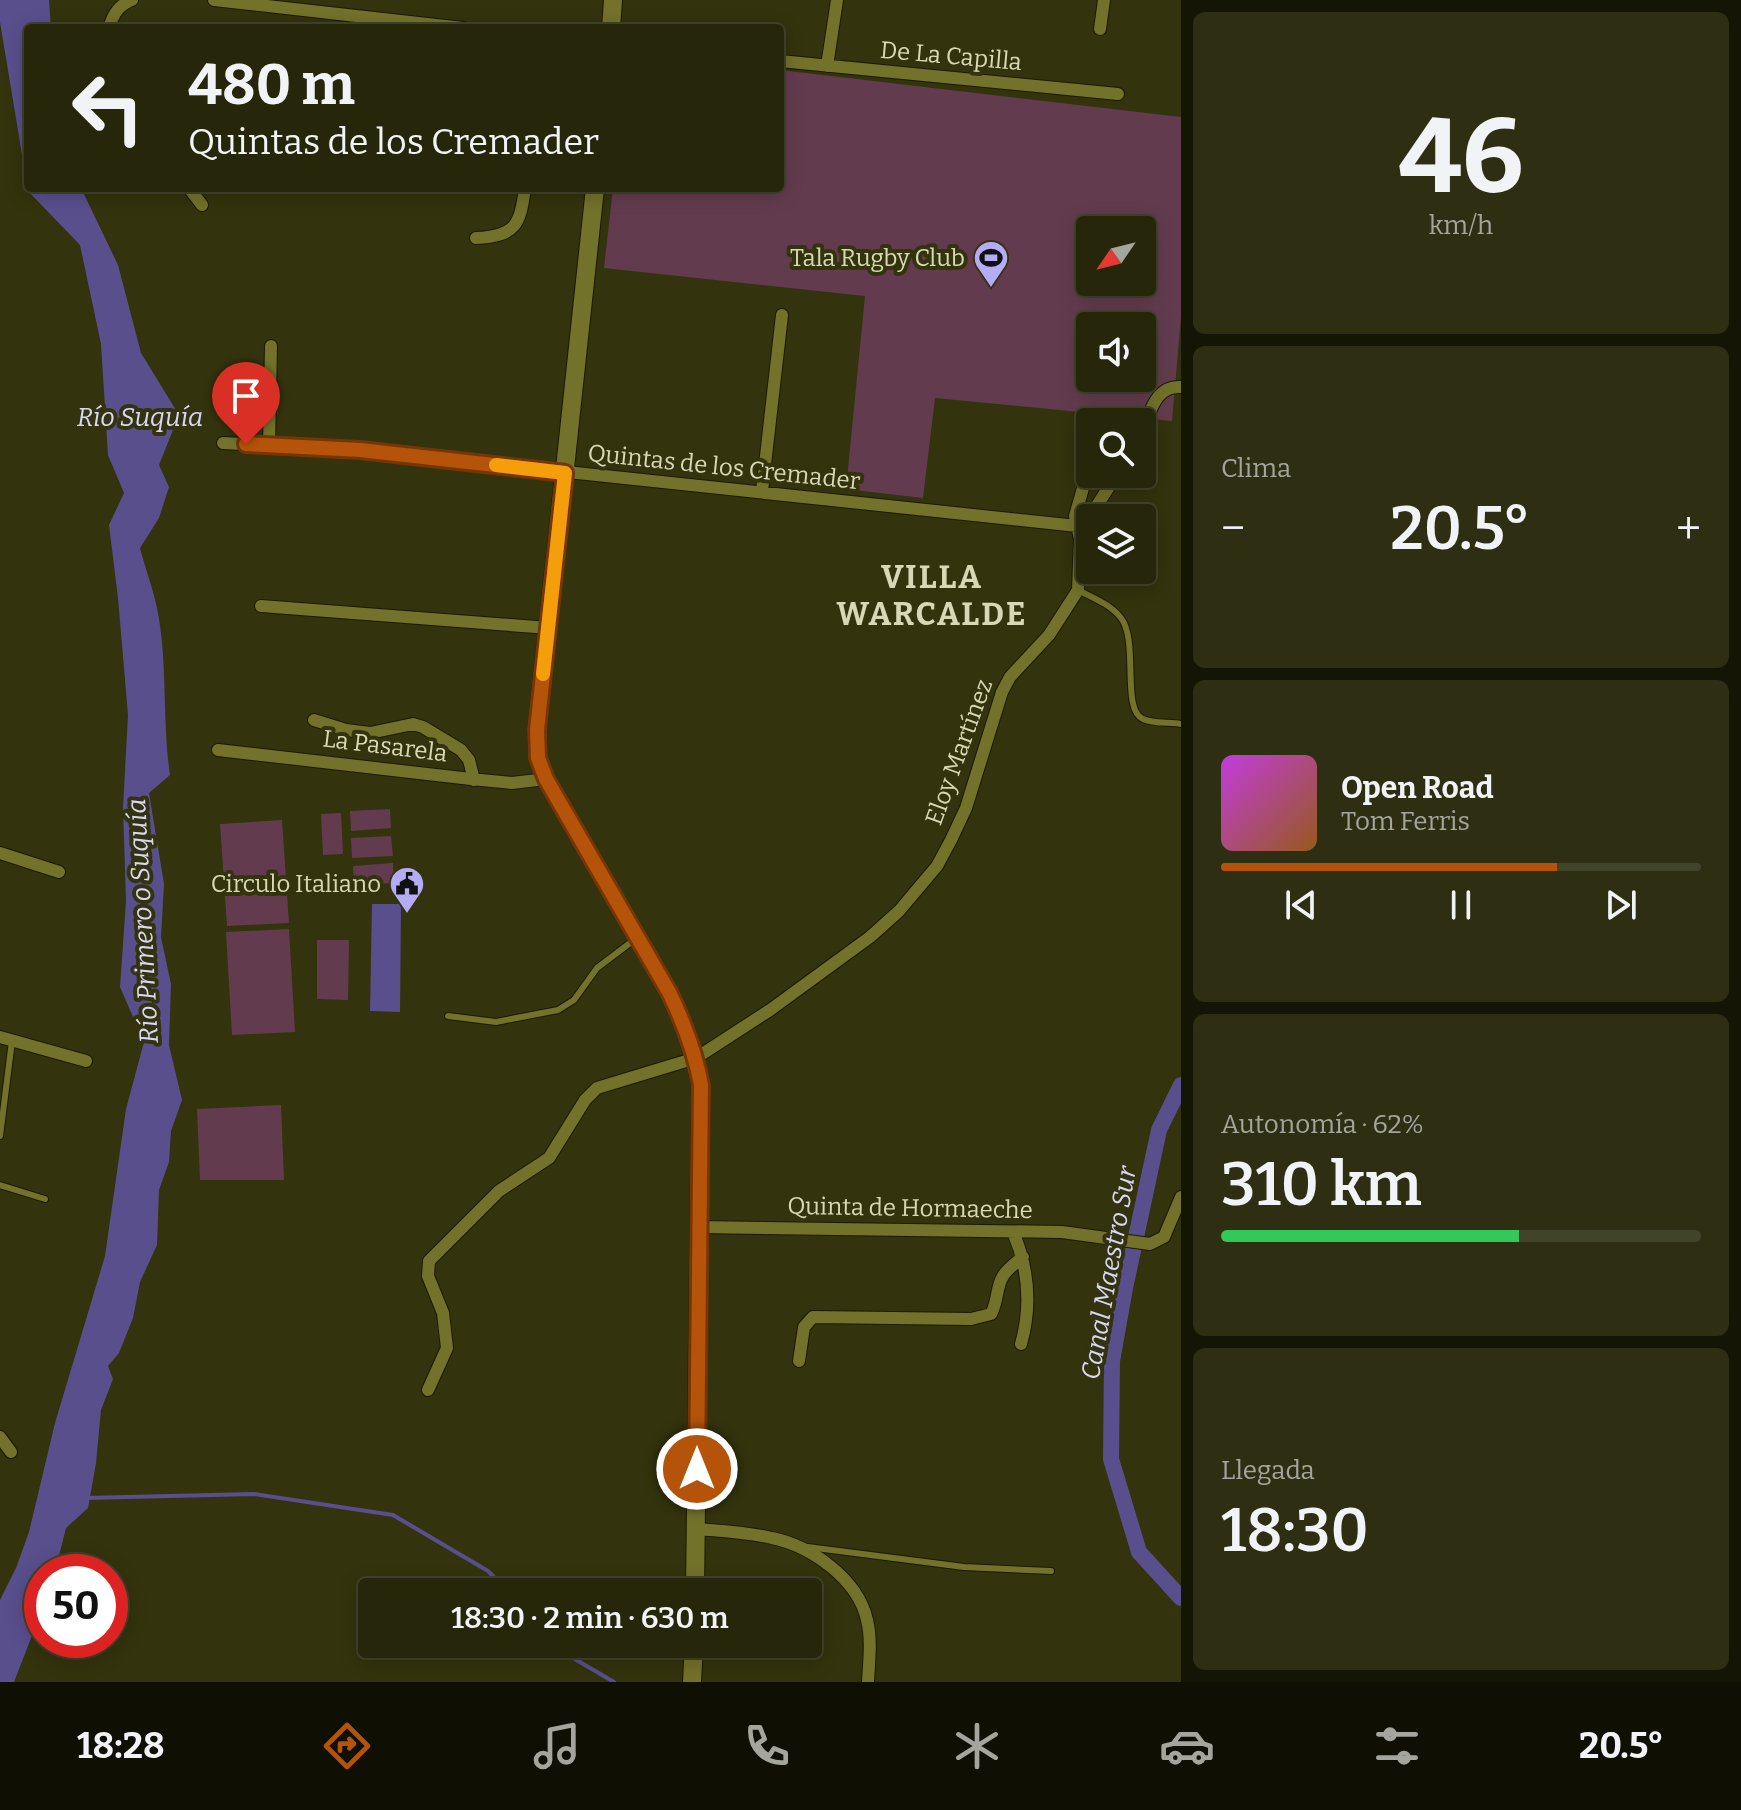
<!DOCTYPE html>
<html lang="es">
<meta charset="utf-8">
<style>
body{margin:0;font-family:Bitter,serif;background:#2e2e13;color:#f1f3f6;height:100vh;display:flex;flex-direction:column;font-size:30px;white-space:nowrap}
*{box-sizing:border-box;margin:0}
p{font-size:26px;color:#a4a59c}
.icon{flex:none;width:44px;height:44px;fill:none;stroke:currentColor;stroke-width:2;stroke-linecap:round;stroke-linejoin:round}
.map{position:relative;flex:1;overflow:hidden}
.side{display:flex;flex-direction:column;gap:12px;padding:12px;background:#151506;width:560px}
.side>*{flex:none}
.top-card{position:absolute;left:24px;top:24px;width:760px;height:168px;border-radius:8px;box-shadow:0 4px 20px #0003,0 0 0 2px #42432b;background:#26260a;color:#f1f3f6;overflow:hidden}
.needle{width:52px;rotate:235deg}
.controls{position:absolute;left:1076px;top:216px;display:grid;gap:16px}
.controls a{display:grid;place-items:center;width:80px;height:80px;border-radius:8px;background:#26260a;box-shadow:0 4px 20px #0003,0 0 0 2px #42432b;font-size:40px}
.speed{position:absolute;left:24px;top:1554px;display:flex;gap:16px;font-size:40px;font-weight:700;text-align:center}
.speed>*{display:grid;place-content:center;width:104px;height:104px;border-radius:50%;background:#26260a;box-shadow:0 4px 20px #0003,0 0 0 2px #42432b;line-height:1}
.speed .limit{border:12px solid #d22;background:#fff;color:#111}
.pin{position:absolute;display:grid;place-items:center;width:68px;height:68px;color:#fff;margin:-82px -34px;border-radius:50% 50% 50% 0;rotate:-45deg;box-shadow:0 0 8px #0007}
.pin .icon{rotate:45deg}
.me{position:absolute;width:88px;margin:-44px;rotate:0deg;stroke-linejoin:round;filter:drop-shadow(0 0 6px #0008)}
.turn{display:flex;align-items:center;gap:28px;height:168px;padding:0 32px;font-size:36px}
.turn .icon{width:104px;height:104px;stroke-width:2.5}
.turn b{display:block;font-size:56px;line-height:68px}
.big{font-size:60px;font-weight:600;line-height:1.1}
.side .widget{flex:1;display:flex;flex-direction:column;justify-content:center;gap:12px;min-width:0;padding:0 28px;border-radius:12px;background:#2e2e13}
.side .dial{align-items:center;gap:0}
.dial b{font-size:104px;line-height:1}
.song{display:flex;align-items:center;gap:24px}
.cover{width:96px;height:96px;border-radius:12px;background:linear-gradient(135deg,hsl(290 70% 55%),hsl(30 70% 35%))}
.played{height:8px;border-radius:4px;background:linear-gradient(90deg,#b45309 70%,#42432b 70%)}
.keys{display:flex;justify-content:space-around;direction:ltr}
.heat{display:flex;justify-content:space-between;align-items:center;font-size:44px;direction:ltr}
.charge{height:12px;border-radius:6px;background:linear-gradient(90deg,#34c759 62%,#42432b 0)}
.trip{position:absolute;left:358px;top:1578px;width:464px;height:80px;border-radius:8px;background:#26260a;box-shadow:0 4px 20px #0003,0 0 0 2px #42432b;font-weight:600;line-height:80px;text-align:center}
.menu{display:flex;height:128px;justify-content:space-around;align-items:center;background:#0f0f04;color:#a4a59c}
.menu .icon{width:56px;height:56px}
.menu .on{color:#b45309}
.menu b{font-size:36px;color:#f1f3f6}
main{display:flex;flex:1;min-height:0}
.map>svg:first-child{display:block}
</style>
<main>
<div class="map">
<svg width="1181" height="1682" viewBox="0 0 1181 1682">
<rect width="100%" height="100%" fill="#33330d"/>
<path fill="#623c4e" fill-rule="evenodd" d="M780,70L1181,117V317L1172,421L935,398L923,498L846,489L865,296L604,268L613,188H780ZM1090,230H1142V282H1090ZM1090,326H1142V378H1090Z
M390,809L391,828L351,831L350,811Z
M341,813L343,854L323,855L321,814Z
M282,820L289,923L227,926L220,824Z
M391,836L393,856L352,858L351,838Z
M393,863L394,883L354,885L353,866Z
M289,929L295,1032L232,1035L226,932Z
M317,940H349L348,1000L317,999Z
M281,1105L284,1180H200L197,1109Z"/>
<path fill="#594f8d" d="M0,0H49L51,28H28V188H81L118,265L141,353L179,415L159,465L169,487L159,518L140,548C145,568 153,588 157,608C168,662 162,720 170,775L149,793L164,884L161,937L171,984L169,1045L182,1100L171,1131L169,1162L159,1190L157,1245L140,1282L133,1318L119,1353L108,1366L113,1379L101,1410L96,1463L88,1508L66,1528L55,1572H42V1610L14,1682H0V1600L16,1568L29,1532L55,1423L105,1256L126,1109L144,1042L120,987L126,901L123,808L128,715L118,598L109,525L124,493L108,455L101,344L80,245L28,191L0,22Z
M372,904H401L400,1012L370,1011Z"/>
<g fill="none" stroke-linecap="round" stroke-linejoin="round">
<path stroke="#594f8d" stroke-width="4" d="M85,1498L254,1494L393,1515L488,1571L509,1592
M559,1644L573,1658L614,1682"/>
<path stroke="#594f8d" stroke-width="16" d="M1181,1085L1159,1130L1125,1288L1112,1361L1111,1459L1139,1552L1181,1598"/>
<defs>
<path id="lane" d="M1078,590C1093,598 1110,604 1121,618C1139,641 1121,710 1143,719C1153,724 1170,722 1181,724
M448,1016L496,1022L558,1010L574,1000L597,968L634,940
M0,1136L12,1041
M0,1185L45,1199
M808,1547L964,1567L1051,1571"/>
<path id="street" d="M214,0L463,28
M109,28C113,14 119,5 132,0
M1100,29L1104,0
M780,61L1118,94
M827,66L837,0
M189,188L202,205
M476,238C516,236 520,225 525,188
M1142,430C1151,411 1156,385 1181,387
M223,443L360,450L1077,526L1093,512L1117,474
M269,445L271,346
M762,491L782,315
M261,606L549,628
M314,720L346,730L370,733L413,724L423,727L461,750L469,760L474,780
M218,750L471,779L512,783L546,779
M0,853L59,872
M0,1037L86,1061
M698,1227L1062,1232L1150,1244L1164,1237L1181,1197
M1013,1232C1029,1269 1032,1305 1021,1344
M799,1361L804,1327L813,1317L971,1319L991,1314C998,1302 996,1287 1003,1276C1008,1268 1017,1262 1023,1257
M428,1390L447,1348L443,1313L428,1276L429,1261L499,1191L549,1158L585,1100L597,1088L696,1058L770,1010L870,937L899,911L937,866L951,840L966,808L1002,692L1010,677L1049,635L1078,590L1080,539L1075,516L1090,464
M0,1437L11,1452
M697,1529C722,1531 747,1532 772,1538C811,1546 858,1579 867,1620C872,1640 869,1661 868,1682"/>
<path id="secondary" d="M611,28L613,0
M595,188L537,730L538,758L546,779L669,992C684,1023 695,1051 701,1085L695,1592
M692,1682L694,1644"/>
</defs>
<use href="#lane" stroke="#1a1a04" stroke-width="8"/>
<use href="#street" stroke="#1a1a04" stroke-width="14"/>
<use href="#secondary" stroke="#1a1a04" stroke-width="20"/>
<use href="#lane" stroke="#72722b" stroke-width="6"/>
<use href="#street" stroke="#72722b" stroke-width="12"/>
<use href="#secondary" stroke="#72722b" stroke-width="18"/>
</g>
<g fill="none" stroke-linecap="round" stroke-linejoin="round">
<defs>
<path id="route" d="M246,444L360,450L565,473L537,730L538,758L546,779L669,992C684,1023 695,1051 701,1085L697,1469"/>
</defs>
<use href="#route" stroke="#753606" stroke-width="20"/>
<use href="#route" stroke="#b45309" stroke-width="14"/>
<path stroke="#f59e0b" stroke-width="14" d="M496,465L565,473L543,674"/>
</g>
<defs>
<symbol id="stadium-pin" viewBox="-11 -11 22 30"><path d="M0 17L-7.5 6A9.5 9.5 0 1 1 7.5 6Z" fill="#b5acf8" stroke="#33330d"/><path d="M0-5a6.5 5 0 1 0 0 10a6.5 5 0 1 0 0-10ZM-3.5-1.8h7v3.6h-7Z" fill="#111"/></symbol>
<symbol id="civic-pin" viewBox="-11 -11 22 30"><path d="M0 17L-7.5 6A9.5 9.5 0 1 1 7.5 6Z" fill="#b5acf8" stroke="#33330d"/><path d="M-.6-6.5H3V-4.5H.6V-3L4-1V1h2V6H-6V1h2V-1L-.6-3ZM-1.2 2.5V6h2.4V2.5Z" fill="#111"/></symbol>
</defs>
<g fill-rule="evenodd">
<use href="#stadium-pin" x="971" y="238" width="40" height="54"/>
<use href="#civic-pin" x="387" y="864" width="40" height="54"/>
</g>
<g text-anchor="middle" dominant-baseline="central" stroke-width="8" stroke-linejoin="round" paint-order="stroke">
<g font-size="24" fill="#d7d9b6" stroke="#33330d">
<text transform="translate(951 56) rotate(5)">De La Capilla</text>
<text transform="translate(724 467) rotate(6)">Quintas de los Cremader</text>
<text transform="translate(385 746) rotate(7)">La Pasarela</text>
<text transform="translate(959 752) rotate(-70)">Eloy Martínez</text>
<text transform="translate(910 1208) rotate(1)">Quinta de Hormaeche</text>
</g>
<g font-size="24" fill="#d7d9b6" stroke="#33330d" text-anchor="end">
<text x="965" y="258">Tala Rugby Club</text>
<text x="381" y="884">Circulo Italiano</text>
</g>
<g font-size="26" font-style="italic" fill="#d9d6fc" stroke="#33330d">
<text x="140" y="417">Río Suquía</text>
<text transform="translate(143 921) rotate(-93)">Río Primero o Suquía</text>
<text transform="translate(1109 1273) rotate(-80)">Canal Maestro Sur</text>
</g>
<g font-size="32" font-weight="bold" letter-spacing="2" fill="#d7d9b6" stroke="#33330d">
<text x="932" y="577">VILLA<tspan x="932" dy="37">WARCALDE</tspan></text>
</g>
</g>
</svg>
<div class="controls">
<a><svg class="needle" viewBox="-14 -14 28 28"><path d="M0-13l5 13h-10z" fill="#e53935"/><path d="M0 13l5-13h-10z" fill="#a4a59c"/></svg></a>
<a><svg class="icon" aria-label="sound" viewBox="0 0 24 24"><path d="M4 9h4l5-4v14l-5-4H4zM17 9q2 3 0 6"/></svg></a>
<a><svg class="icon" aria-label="search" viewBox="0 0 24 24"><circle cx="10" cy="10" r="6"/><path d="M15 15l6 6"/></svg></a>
<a><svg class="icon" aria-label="layers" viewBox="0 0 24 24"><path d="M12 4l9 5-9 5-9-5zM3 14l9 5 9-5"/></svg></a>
</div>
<div class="speed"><div class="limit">50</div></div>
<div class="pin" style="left:246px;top:444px;background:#d93025"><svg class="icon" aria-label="arrive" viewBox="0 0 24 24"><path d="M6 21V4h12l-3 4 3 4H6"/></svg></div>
<svg class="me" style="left:697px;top:1469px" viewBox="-20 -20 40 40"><circle r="17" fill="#b45309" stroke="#fff" stroke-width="3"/><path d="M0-11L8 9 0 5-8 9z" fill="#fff"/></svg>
<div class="trip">18:30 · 2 min · 630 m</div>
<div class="top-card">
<div class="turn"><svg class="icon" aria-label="left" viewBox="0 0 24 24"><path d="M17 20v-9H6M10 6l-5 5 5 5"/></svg><div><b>480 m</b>Quintas de los Cremader</div></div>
</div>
</div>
<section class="side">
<div class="widget dial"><b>46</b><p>km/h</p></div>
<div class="widget"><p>Clima</p>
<div class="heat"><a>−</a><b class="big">20.5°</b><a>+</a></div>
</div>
<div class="widget">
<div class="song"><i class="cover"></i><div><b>Open Road</b><p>Tom Ferris</p></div></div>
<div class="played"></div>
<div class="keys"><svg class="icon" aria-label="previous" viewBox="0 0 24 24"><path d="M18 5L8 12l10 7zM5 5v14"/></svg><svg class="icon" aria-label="pause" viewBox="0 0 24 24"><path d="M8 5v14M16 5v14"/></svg><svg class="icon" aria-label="next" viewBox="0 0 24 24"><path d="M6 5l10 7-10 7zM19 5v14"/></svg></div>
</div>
<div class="widget"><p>Autonomía · 62%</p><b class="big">310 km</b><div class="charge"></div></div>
<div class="widget"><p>Llegada</p><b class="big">18:30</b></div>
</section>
</main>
<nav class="menu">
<b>18:28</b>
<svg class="icon on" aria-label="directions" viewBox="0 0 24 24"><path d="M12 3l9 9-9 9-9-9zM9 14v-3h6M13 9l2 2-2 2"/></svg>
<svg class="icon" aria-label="music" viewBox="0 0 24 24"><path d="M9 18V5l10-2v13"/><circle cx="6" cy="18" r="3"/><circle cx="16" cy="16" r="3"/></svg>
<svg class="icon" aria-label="phone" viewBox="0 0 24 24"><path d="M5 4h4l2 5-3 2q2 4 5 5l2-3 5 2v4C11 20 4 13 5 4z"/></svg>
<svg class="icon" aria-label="climate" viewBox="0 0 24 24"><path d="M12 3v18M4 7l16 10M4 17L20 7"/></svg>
<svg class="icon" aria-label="car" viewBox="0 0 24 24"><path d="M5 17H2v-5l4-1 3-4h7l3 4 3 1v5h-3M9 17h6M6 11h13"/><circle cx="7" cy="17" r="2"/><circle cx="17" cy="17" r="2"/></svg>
<svg class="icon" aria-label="filters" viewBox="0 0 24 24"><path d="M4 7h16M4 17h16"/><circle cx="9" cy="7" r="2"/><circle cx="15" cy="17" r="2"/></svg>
<b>20.5°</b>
</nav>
